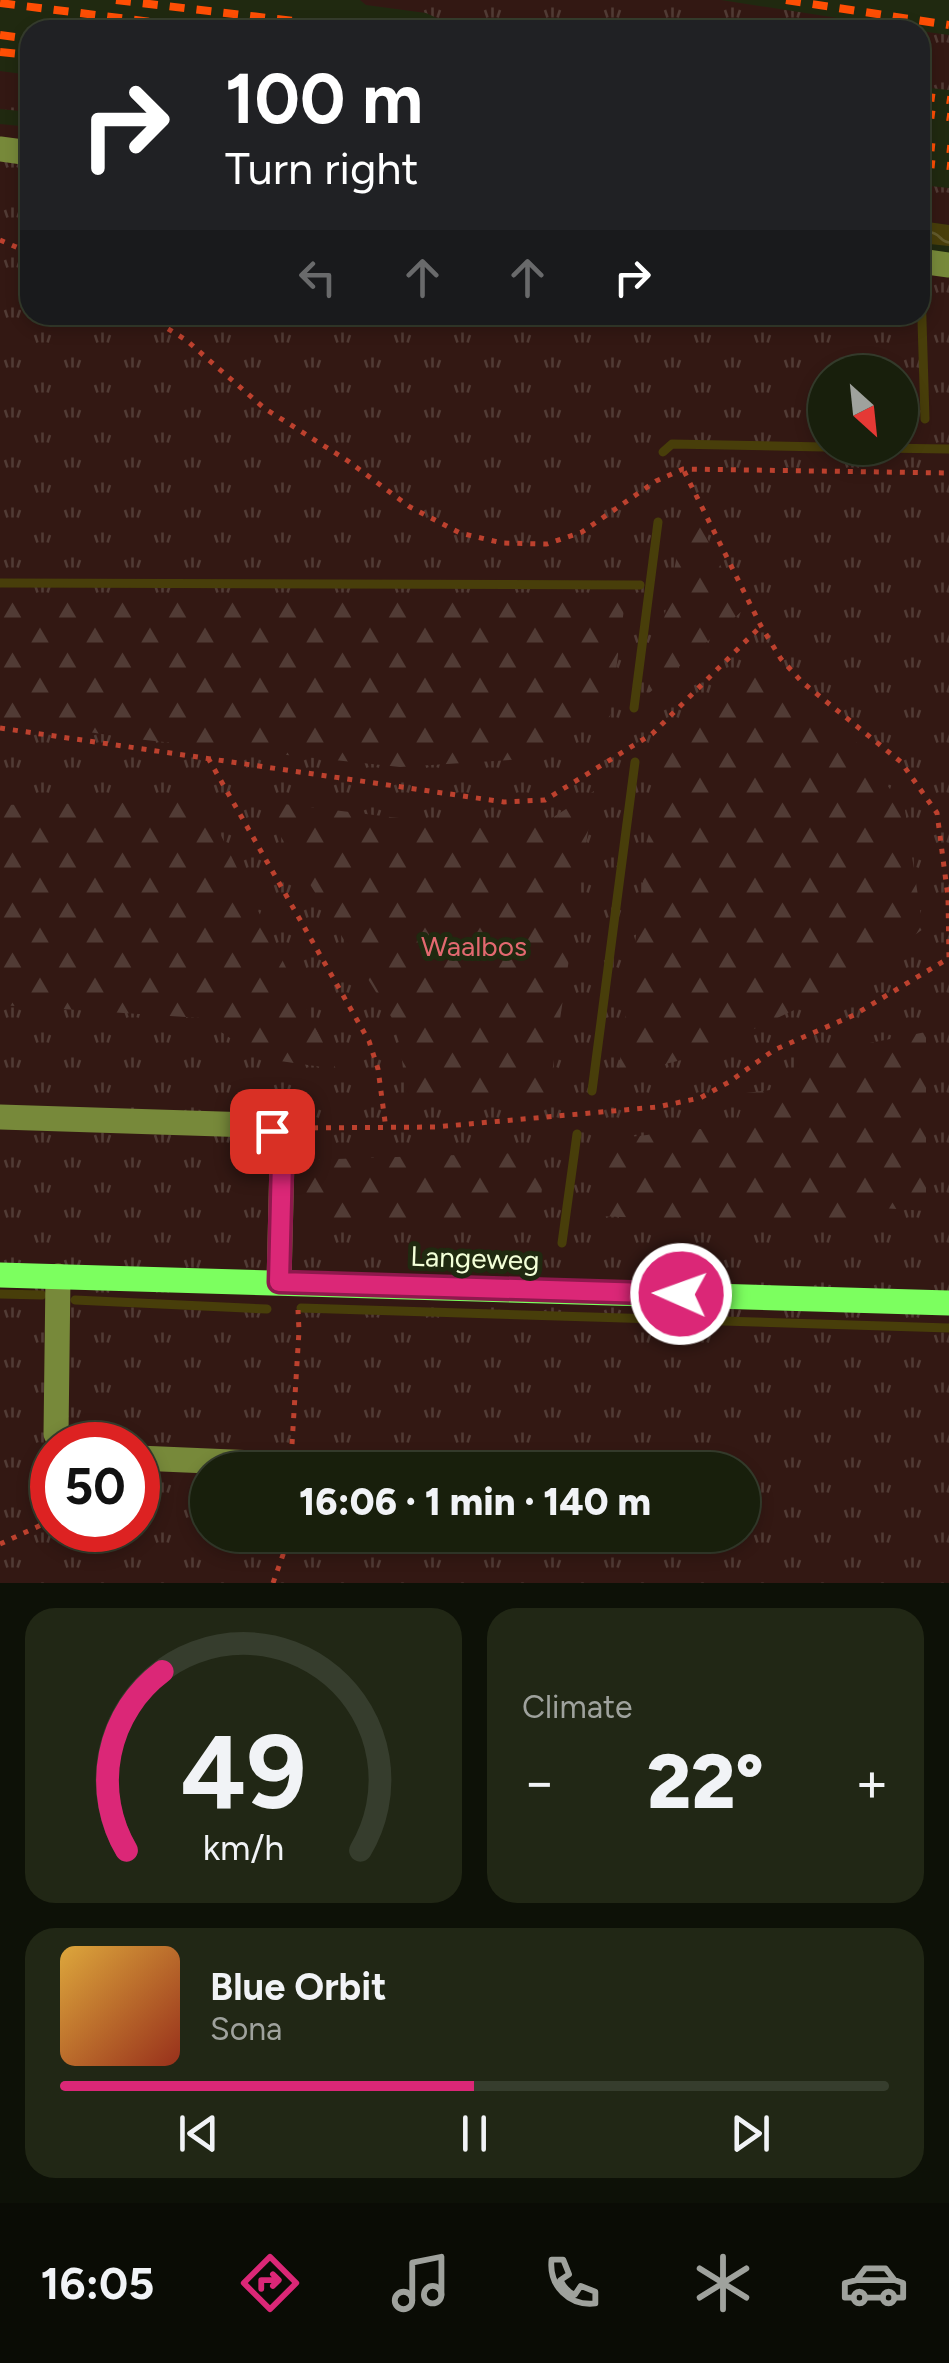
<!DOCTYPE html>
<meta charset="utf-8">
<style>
body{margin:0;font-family:Figtree,sans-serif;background:#212715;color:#f1f3f6;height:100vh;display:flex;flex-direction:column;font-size:38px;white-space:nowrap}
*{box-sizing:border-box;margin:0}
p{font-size:32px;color:#9fa29d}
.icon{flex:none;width:55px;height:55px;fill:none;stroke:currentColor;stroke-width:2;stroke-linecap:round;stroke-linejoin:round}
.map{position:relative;height:1583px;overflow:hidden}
.details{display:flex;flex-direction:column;gap:25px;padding:25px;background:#0d1107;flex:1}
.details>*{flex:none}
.guide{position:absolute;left:20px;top:20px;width:910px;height:305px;border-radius:30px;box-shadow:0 5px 15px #0003,0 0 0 2px #363d2d;background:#202124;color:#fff;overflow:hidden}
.needle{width:65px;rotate:153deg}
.controls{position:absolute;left:808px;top:355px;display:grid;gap:20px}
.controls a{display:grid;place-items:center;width:110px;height:110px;border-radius:50%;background:#181f0c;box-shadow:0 5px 15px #0003,0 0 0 2px #363d2d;font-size:50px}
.speed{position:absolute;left:30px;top:1422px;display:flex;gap:20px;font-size:50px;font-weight:700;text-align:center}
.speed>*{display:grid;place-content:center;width:130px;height:130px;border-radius:50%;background:#181f0c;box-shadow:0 5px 15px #0003,0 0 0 2px #363d2d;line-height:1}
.speed .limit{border:15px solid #d22;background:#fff;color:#111}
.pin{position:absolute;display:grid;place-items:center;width:85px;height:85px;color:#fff;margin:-42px;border-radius:20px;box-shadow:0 5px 15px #0006}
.me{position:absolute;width:110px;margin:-55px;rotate:272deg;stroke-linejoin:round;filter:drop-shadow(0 0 8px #0008)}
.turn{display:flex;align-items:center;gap:35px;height:210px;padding:0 40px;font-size:45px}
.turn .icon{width:130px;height:130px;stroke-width:2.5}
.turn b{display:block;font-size:70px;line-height:85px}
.lanes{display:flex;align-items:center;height:95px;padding:0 40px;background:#0003;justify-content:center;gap:50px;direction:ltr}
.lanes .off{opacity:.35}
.big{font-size:75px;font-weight:800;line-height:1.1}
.details .card{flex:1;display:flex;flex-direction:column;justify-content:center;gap:15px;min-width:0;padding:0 35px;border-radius:30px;background:#212715}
.details .dial{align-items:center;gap:0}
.dial svg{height:260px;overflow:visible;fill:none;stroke:#363d2d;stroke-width:7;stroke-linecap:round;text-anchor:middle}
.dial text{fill:#f1f3f6;stroke:none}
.song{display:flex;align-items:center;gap:30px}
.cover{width:120px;height:120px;border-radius:15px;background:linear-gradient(135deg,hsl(40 70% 55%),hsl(10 70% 35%))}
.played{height:10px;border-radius:5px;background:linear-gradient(90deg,#db2777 50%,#363d2d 50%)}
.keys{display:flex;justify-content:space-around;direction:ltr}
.heat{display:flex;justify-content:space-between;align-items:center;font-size:55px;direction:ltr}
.details .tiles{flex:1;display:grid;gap:25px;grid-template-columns:1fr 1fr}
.card:last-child{grid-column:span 2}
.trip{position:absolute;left:190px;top:1452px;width:570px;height:100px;border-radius:50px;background:#181f0c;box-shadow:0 5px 15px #0003,0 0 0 2px #363d2d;font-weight:800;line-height:100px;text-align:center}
.tab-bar{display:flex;height:160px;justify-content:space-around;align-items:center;background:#0a0c05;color:#9fa29d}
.tab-bar .icon{width:70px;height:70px}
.tab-bar .on{color:#db2777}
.tab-bar b{font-size:45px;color:#f1f3f6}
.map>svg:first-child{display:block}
</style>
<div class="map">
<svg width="949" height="1583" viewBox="0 0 949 1583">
<defs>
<pattern id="grass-tufts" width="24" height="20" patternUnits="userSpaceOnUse" patternTransform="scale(2.5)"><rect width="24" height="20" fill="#331813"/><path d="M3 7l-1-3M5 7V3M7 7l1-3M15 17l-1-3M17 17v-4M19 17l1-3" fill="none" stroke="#513b35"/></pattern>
<pattern id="forest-firs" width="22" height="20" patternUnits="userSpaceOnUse" patternTransform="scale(2.5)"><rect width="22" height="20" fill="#331813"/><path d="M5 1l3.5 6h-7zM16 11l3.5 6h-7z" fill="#513b35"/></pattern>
<pattern id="water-waves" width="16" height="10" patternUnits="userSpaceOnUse" patternTransform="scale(2.5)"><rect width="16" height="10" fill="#483e0a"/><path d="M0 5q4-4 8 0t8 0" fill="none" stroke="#635b2d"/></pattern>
</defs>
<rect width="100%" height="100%" fill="#202910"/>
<path fill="url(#grass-tufts)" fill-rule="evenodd" d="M360,0H721L915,30H462L426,13L366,5Z
M920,31L949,35V90L920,87Z
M0,71L30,75V112L0,109Z
M0,124L30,127V315H920V268L949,272V1583H0ZM825,372H900V448H825ZM52,1445H138V1530H52ZM208,1470H742V1535H208Z
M920,185L949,188V225L920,221Z"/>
<path fill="url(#forest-firs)" d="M689,499L742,611L648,694Z
M0,600L625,601L610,717L525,759L400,767L136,739L0,719Z
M758,652L770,672L857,743L905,810L923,929L847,985L697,1056L618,1076L661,740Z
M594,791L548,1100L407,1101L398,1028L259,801L515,832L552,818Z
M204,801L336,1069L259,1058L201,1018L0,1005V805Z
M926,1032V1211L867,1207L853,1228L599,1216L602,1140L736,1125L746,1093L786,1088L798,1057Z
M545,1152L539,1222L302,1218L306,1160Z"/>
<path fill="url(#water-waves)" d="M920,221L949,225V246L920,243Z"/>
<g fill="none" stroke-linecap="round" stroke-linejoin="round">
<path stroke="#483e0a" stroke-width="9" d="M921,288L925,419
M880,448L949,449
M663,452L672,444L825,447
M0,583L640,585
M634,708L658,522
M592,1091L635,762
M562,1243L577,1134
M0,1294L42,1295
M75,1300L267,1309
M301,1308L949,1328"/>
<path stroke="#bd412e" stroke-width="5" stroke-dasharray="5 8" stroke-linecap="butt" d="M0,240L30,253
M146,315L186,340L264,408L348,461L410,507L460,533L502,543L547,544L582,532L656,481L683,469L949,473
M0,728L504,802L545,800L652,734L761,626
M208,758L369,1041L378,1069L386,1129
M300,1128L435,1127L657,1107L700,1098L729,1082L774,1050L854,1015L949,958L948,897L937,813L901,762L802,682L781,659L761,626L683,469
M292,1444L299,1331L298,1310
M0,1544L52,1520
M273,1583L290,1535"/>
<path stroke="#77893a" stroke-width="25" d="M0,149L30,153
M920,261L949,265
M0,1117L252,1125C276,1132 278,1134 282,1160L279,1282
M58,1276L56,1434L62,1445
M138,1458L280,1464"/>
<path stroke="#7cff5f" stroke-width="25" d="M0,1275L949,1303"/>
<path stroke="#ff4e04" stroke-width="8" stroke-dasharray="15 12" stroke-linecap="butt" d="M116,0L369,30
M786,0L949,25
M0,3L216,30
M0,35L30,39
M0,52L30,55
M920,96L949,100
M920,113L949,117
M920,146L949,149
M920,163L949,166"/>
</g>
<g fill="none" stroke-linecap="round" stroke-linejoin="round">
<defs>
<path id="route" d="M272,1131L279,1141L282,1160L279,1282L681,1294"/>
</defs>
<use href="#route" stroke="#8e194d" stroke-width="25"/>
<use href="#route" stroke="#db2777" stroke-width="18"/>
</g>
<g text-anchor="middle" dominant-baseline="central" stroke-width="10" stroke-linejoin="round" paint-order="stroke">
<g font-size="28" fill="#e36970" stroke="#202910">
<text x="474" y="946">Waalbos</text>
</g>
<g font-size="28" fill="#f3ffd8" stroke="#202910">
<text transform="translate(475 1258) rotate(2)">Langeweg</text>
</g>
</g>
</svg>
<div class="controls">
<a><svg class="needle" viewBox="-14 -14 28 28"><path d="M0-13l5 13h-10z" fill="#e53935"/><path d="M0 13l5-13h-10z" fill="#9fa29d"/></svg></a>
</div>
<div class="speed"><div class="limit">50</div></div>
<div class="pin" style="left:272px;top:1131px;background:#d93025"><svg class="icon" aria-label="arrive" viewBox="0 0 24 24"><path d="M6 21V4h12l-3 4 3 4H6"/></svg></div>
<svg class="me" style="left:681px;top:1294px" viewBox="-20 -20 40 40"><circle r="17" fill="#db2777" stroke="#fff" stroke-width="3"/><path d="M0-11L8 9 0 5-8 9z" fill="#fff"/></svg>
<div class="trip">16:06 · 1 min · 140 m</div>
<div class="guide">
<div class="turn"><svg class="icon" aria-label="right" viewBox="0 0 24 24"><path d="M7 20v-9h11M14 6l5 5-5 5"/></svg><div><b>100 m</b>Turn right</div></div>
<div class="lanes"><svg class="icon off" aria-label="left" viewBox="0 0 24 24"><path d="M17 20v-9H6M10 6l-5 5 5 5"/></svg><svg class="icon off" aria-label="ahead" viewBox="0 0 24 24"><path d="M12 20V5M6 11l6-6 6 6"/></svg><svg class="icon off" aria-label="ahead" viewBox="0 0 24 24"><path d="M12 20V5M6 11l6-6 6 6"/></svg><svg class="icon" aria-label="right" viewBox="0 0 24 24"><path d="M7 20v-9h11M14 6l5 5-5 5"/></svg></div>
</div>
</div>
<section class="details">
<div class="tiles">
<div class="card dial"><svg viewBox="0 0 100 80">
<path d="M14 69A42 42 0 1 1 86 69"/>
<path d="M14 69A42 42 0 0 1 25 14" stroke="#db2777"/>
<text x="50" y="56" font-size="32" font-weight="700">49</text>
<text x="50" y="72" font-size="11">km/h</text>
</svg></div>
<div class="card"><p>Climate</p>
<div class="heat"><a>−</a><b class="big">22°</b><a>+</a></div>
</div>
<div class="card">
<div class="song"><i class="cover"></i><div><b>Blue Orbit</b><p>Sona</p></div></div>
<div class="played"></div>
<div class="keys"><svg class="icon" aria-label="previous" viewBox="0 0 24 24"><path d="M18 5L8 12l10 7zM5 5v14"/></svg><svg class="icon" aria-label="pause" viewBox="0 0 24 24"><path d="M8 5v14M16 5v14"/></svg><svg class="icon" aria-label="next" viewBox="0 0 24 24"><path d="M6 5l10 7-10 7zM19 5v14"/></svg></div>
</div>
</div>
</section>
<nav class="tab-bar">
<b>16:05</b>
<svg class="icon on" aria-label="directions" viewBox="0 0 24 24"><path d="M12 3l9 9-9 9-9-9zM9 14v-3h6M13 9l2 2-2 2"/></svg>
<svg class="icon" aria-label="music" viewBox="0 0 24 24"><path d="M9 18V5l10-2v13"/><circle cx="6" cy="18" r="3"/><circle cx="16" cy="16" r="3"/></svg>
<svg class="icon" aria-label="phone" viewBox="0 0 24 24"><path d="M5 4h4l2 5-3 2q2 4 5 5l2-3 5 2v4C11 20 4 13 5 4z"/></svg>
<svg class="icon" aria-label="climate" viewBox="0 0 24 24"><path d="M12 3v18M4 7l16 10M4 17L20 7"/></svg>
<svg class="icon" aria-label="car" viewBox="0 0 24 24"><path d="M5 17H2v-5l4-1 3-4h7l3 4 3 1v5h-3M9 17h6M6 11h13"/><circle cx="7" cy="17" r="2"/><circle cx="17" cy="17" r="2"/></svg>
</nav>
